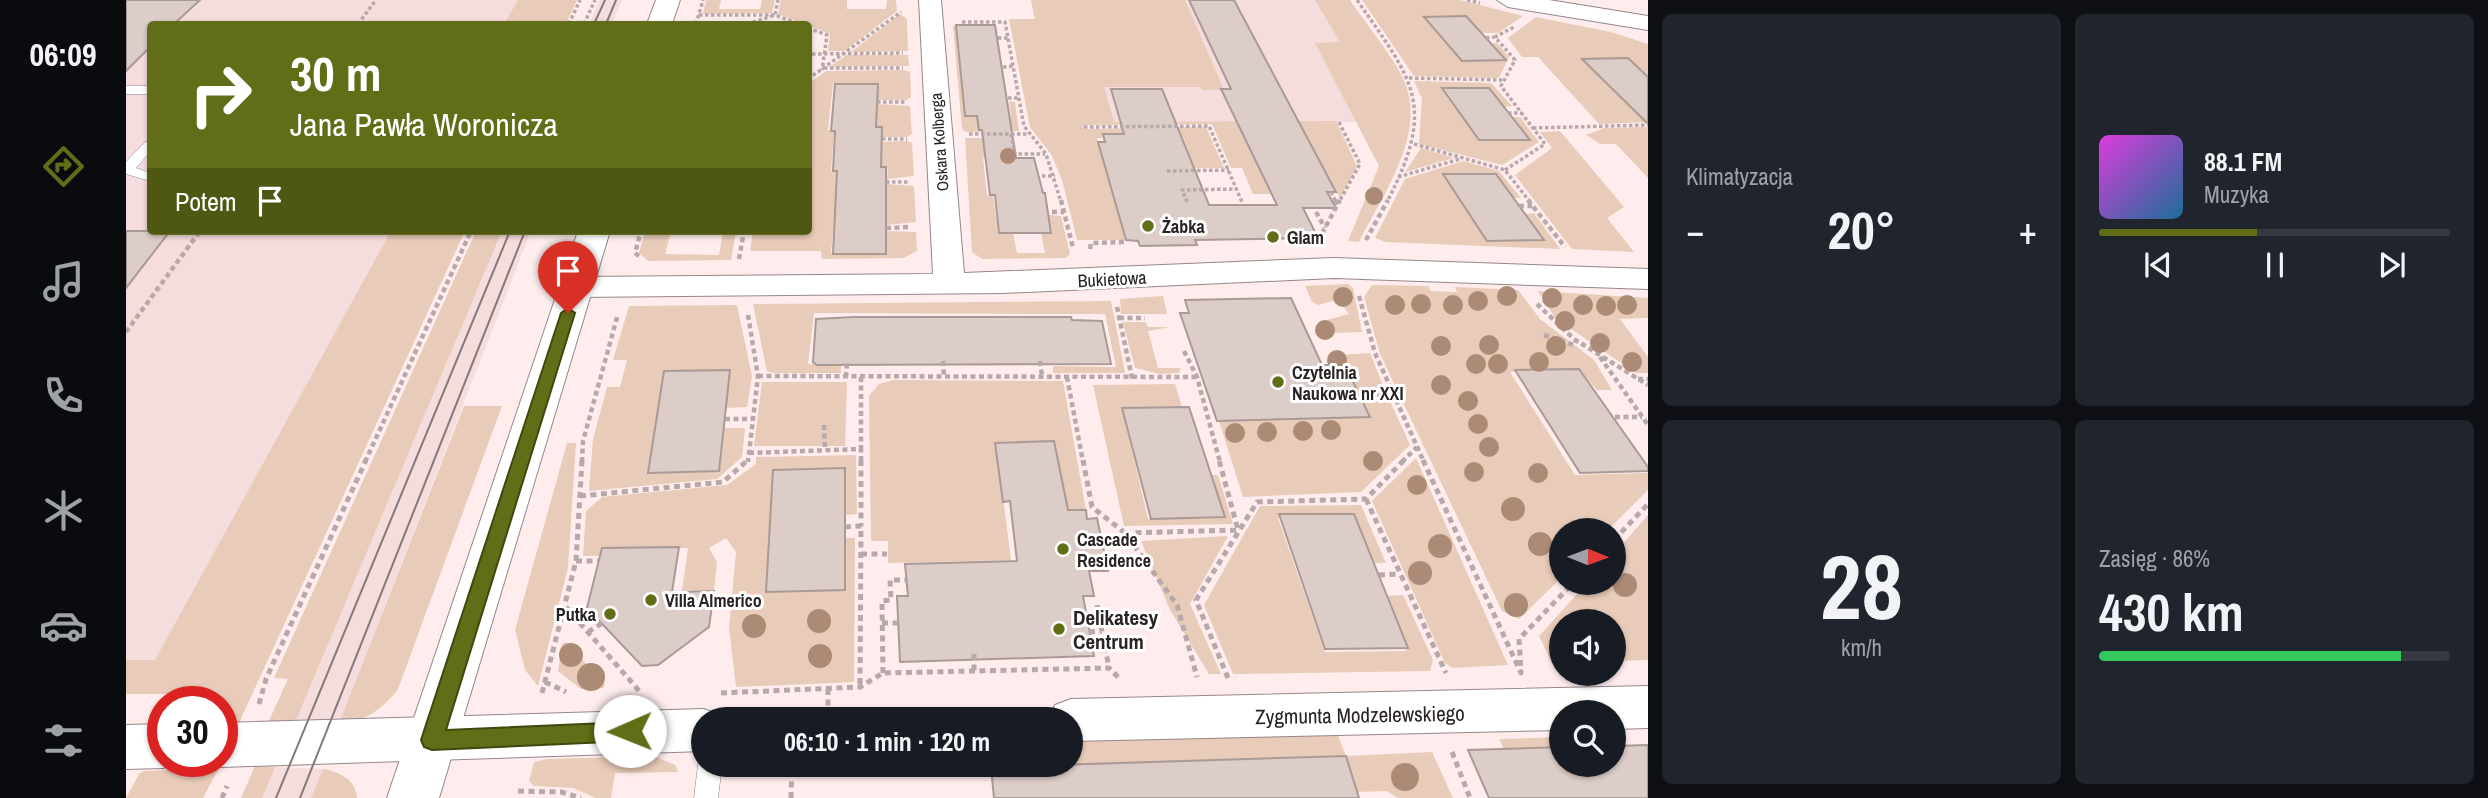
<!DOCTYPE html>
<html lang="pl">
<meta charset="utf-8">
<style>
body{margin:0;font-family:"Archivo Narrow",sans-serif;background:#20242c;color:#f1f3f6;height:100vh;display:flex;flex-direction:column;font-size:26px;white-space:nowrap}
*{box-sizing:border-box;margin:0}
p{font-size:23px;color:#9ea1a6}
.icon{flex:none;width:38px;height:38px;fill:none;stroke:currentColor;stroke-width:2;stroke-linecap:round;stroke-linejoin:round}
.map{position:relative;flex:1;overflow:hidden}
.details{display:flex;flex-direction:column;gap:14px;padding:14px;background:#0d0f14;width:840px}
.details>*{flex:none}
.hud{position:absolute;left:21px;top:21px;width:665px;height:214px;border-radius:7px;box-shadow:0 2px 5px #0004;background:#626e17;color:#fff;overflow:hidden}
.needle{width:46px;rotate:91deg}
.buttons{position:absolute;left:1423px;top:518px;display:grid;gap:14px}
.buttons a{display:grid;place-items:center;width:77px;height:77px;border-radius:50%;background:#171b24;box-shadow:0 2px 5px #0004;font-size:35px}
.speed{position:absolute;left:21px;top:686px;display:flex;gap:14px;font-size:35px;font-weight:700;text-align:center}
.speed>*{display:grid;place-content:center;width:91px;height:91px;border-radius:50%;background:#171b24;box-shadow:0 2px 5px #0004;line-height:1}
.speed .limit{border:10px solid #d22;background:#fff;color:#111}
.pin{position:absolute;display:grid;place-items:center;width:60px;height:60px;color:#fff;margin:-72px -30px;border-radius:50% 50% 50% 0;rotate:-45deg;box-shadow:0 0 7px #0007}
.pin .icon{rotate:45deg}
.me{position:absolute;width:77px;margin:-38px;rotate:269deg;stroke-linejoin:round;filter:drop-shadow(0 0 5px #0008)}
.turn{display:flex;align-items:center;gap:24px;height:147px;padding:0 28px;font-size:32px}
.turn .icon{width:91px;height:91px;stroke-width:2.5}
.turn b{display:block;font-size:49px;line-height:60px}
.then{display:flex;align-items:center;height:66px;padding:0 28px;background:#0003;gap:14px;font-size:26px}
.big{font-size:52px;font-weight:800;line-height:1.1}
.details .widget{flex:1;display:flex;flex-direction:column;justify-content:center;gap:10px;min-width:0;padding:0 24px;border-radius:10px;background:#20242c}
.details .dial{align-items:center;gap:0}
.dial b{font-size:91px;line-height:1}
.song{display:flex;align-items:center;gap:21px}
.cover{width:84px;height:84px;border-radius:10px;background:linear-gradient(135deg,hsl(300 70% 55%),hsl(200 70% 35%))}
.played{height:7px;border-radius:4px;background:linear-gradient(90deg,#626e17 45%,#363941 45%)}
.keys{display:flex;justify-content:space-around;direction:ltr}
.heat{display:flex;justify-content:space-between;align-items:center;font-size:38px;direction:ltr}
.charge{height:10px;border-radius:5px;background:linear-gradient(90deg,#34c759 86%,#363941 0)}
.details .tiles{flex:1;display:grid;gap:14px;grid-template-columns:repeat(2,1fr)}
.trip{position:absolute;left:565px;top:707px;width:392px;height:70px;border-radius:35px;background:#171b24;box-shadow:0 2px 5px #0004;font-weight:800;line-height:70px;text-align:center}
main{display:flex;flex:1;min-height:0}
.tab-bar{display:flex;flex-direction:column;width:126px;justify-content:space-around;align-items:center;background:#090b0e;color:#9ea1a6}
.tab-bar .icon{width:49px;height:49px}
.tab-bar .selected{color:#626e17}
.tab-bar b{font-size:32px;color:#f1f3f6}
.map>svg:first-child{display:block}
</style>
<main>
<nav class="tab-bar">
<b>06:09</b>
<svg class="icon selected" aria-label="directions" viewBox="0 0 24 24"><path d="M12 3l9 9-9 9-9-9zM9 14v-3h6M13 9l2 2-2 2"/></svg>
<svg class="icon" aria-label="music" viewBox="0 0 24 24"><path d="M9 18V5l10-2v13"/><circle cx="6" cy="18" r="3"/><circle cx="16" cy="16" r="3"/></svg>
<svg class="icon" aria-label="phone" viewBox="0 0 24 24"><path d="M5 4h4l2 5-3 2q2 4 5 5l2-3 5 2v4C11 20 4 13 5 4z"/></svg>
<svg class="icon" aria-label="climate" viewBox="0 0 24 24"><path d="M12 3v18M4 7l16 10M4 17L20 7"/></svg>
<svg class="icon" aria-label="car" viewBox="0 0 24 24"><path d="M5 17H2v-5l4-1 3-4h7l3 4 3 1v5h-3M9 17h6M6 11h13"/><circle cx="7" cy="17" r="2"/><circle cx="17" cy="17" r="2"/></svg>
<svg class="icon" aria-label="filters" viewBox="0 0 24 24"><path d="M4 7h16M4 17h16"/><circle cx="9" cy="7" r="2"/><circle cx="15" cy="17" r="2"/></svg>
</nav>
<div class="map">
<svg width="1522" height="798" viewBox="0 0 1522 798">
<rect width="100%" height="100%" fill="#ffedee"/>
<path fill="#f5dcdd" d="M0,0H392L378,24H24V231H314L95,677L0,678Z
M473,0H496L486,24H463Z
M905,0H1197L1247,122H932Z
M376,231H405L213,723L168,725Z
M149,767L197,769L185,798H136Z"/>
<path fill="#e8cbb8" d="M392,0H451L440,24H378Z
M580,0H595L593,9H634L636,0H649L646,13L577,14Z
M655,0H721V9H760L761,0H770L771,11L718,51H702L704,34L652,14Z
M905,0H1059L1098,90H1076L1074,87H978L988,122L1210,121L1231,166L1214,198L1186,147H1123L1145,194H1127L1116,168H1105L1086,124L958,125L959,129L1080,127L1098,168H1044L1042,164L1067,163L1057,137L971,138L999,240H951L936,180L926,156L904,127L883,19H909Z
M1189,0H1224C1241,25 1262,50 1276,76C1304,131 1257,193 1233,242L1222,241L1253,166L1189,43L1214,42Z
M1236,0H1334L1397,16L1372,33H1356L1299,17L1336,61L1380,60L1365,43H1371L1383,57L1373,78L1288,76Z
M774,14L781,19L782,51L725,52Z
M1410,17L1485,32L1522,44V75L1502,58L1457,59L1522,122L1473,124L1412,57H1396L1382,38Z
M831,24L841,117H885L883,101L889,102L893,131L839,132L836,128L827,26Z
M721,55H782L783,66L703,67Z
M778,70L784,72L785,97L781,100H750V84H707L702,130L708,131L705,171L712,172L705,253L759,255L760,231L790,232L791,251L777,258L696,259L695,251H624L627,231H682L683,83L700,71Z
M1288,81L1365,83L1386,106L1378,107L1316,89L1354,140H1403L1386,117H1394L1413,142L1376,165L1293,144L1296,99Z
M750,104L784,106L786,134L781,137H756L749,127Z
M1522,127V178L1490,144H1474L1460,135L1478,128Z
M1434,131L1498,207L1481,218L1508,252L1446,249L1389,175L1426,148L1414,132Z
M839,138H877L885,158H857L861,195H867L872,233H887L891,253H919L915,233L926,232L923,215L935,216L944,254L940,258L856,259L846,252Z
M781,141L786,143L788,176L761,179L762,169L755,168V142Z
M1295,148L1328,158L1279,172Z
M1337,161L1373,171L1395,198H1387L1370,174L1317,175L1361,240H1417L1399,214L1408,213L1434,249L1260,242L1249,238L1279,179Z
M761,184L788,186L790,222L761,225Z
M265,231H339L112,725H96V702H78L81,694H0V660H29Z
M350,231H376L168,725H141L162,679L148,678Z
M519,231H545L539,254L593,255L597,232H610L605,260L522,261L513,253Z
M1222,284L1227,288L1236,332L1207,333L1201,320L1223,314L1212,299L1193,305L1186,302L1179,286Z
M1246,285L1302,286L1305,291L1331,292L1329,287L1392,290L1414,319L1468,360L1486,390H1471L1453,370L1384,372L1449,475L1522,473V490L1482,530H1435V560L1426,570L1435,578L1393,619L1376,611L1254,354L1238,297Z
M1412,291L1522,298V318L1494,319L1522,357V373H1510L1429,318Z
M1037,296L1041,314H995L994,299Z
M985,301L999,373H927V366L990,367L979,314L688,313L682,364H715V373H646L641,371L627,304Z
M611,305L626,376L621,407L600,408L603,370L539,371L522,472L593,471L598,428H619L616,457L591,479L463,491L467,439L481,387H494L501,360H487L503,306Z
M997,322H1020L1022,327H1044L1022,331L1032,368H1055L1053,373L1034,374L1009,368Z
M1244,353L1259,391L1231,393L1212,355Z
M767,380L937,381L960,510H942L928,441L870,442L885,560L762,563V541H745L743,396L753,384Z
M636,382H721L719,446H628Z
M1049,384L1056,407L996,408L1022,519L1098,518L1085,475H1092L1107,524L998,526L967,385Z
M1236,401H1264L1284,445L1235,492L1117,497L1093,421L1243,417Z
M338,406H376L272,689C257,709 239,722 213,723Z
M441,443H450L442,568L412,686L399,670L389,630Z
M730,455L731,514L719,515L718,468L647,470L640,592L719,590V538H729L728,682L610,687L603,628L610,552L600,538L583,548L591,562L588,590H556L562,548H476L474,556H457L460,511L476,497L601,485L630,464V457Z
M1290,458L1382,665L1327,668L1319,663L1246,501Z
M1235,505L1260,563H1244L1225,516L1152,518L1199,652L1280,651L1258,596L1277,595L1307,660L1304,671L1107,674L1078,605L1134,506Z
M1522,515V660L1488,661V621H1435V662L1426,663L1413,636L1461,583H1488V554Z
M1102,536L1064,604L1095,674H1083L1044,610L1015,541Z
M440,642L479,684L477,688L455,689L432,671L436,644Z
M1211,733L1220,756L1306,752L1327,798H1272L1260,791L1231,792L1219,756L945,765V741Z
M1435,737V747L1378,749L1373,739Z
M528,756L549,765L552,772L489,773L485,798H470L447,788L408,786L403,781L408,762L421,759Z
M738,765H938L738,770Z
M129,766L149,767L136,798H115Z
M93,768L77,798H0L13,774L18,771Z
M197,769C213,772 230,779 231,798H185Z"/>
<path fill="#ddcdc8" stroke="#a99a95" stroke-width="2" d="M0,0H74L48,24H24V47L0,71Z
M1063,0H1108L1210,192H1201L1210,208H1177L1192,238L1069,240L1071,245L1014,246L1012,241L1000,240L972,142H979L977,134H998L985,89H1036L1083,205H1151L1095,89H1105Z
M1340,16L1380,60L1336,61L1298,17Z
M830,25H869L890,158H908L917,193H919L925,233H873L869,195H864L856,130H853L851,116H839Z
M1502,58L1522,77V124L1456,59Z
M709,84H752L750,127H756L755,167H760V254H707L711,171H707L709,131H705Z
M1316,88H1363L1404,140H1353Z
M1317,174H1370L1418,240L1361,241Z
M0,231H44L0,288Z
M1165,298L1196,365H1219L1244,417L1091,421L1054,313H1063L1059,300Z
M728,317H945L946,320L976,321L985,364L691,365L687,362L690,319Z
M1453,369L1522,467V471L1454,473L1389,370Z
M604,370L593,471L522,473L538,371Z
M1063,407L1099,517L1025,519L996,408Z
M928,441L942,510H960L961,519L971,518L982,571H963L968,596H957L968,656L774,662L771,596H782L779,564L891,561L884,501L877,502L869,443Z
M719,468V590L640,592L647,470Z
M1153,514H1228L1282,648L1199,649Z
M553,547L546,592L588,591L583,627L532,665L516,666L461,608L476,548Z
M1522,745V798H1363L1342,750L1435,747V765H1488V746Z
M1220,756L1233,798H868L865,767Z"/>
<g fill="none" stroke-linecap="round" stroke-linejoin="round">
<defs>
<path id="lane" d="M0,86H24V94H0Z
M24,141V152L10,168L24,173V181L0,174V162L19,142Z
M578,756V765H596L592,798H568L572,765Z"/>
<path id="street" d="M793,0H815L838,273L1208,258L1522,269V289L1208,278L877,293L450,297L439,294L434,287L439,280L450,277L807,274Z
M1371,0H1423L1522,16V30L1382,7Z
M1522,686V728L1488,729V712H1435V730L945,741V719H923L929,705L945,699Z
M578,709L594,715L596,719H578V751L96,767L82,761H96V723Z
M37,724V761L53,762L37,768L0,769V725Z"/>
<path id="secondary" d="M530,0H554L546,24H521Z
M452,231H484L313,798H261Z"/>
</defs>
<use href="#lane" stroke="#968687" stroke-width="1"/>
<use href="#street" stroke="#968687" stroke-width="2"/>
<use href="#secondary" stroke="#968687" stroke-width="2"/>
<path stroke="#b7a9a9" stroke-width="3.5" stroke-dasharray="3.5 2.5" stroke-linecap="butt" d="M1231,0C1288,82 1311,105 1261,202
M1341,0L1354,3
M573,15H649L673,24
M836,22H879L898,126L920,154L935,202
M232,24L250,0
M443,24L454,0
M458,24L469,0
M570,24L577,0
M621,24L649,15L652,0
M682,28L701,35L696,70
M872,38H882
M1360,38L1369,37
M686,54L777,53
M877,67L887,66
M698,68H777
M1283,78L1376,80
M682,79L775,12
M882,98H893
M751,102H779
M1382,113H1395
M1213,122L1234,164L1213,202
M958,127L1083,126L1116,202
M1407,128L1522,125
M843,134H901
M885,134L889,154H919
M756,139H781
M1288,144L1379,170L1404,202
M1379,170L1419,144L1375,86L1389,60L1369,37L1388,27
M1041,171L1103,170
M916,176H929
M1272,177L1334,159
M760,182H783
M1205,192L1210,202
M1061,202L1056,190L1111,189"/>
<path stroke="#b7a9a9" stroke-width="4.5" stroke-dasharray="5 3.5" stroke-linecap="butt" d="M935,200L947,248
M1209,200L1212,205
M1402,200L1439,247
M1393,206H1406
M926,212H938
M1190,212L1199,228
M760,228L785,227
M1240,240L1262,200
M1192,241L1214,200
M964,249L965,243L999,242
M513,256L509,253L515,231
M613,259L618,231
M1233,296L1249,353L1298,462
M1411,304L1448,339L1522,385
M991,307L1006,378
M622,315L632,376L622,462
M993,318H1019
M0,332L74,231
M1418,335L1448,345L1451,340
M1058,351L1071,377L1094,462
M1474,357L1522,425
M817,361L818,377
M914,361L916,376
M632,376L1071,377
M720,377L721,362
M735,377V449
M941,377L957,462
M1512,379H1522
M1234,395H1267
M1489,417H1516
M599,419H626
M698,425L699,450
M623,453L735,449V462
M239,462L345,231
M456,462L457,441L492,314
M1276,462L1291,447"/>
<path stroke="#b7a9a9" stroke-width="5" stroke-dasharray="6 4.5" stroke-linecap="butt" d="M735,460V526
M957,460L966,507L999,533L1051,605L1071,677
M1297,460L1395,673L1393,639L1447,583
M454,496L597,482L622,460
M1240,499L1320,673
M719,527L735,526L734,686
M999,533L1112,530L1093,460
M1488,540L1522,504
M735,554H761
M450,561H472
M1253,575L1273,574
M971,605L983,668
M440,607L515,693
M756,623H772
M462,632L476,623
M963,632L976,631
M848,654V672
M757,673L756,601L765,600L764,580H780
M1102,678L1070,600L1131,502L1240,499L1278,460
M419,682L440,692
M702,689V719
M416,693L450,561L456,460
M595,693L734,687L757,673L983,668L994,679
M133,704L140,679L240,460
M1326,752L1344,798
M392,791L435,792L455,798
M96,798L101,786
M665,798L666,765"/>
<use href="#lane" fill="#fff" fill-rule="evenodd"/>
<use href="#street" fill="#fff" fill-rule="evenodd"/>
<use href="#secondary" fill="#fff" fill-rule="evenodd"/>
<path stroke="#847979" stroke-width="2" d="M468,24L479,0
M480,24L490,0
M150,798L384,231
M174,798L399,231"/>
</g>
<g fill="#ac8b76">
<circle cx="882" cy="156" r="8"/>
<circle cx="1248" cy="196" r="9"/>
<circle cx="1381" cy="296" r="10"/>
<circle cx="1217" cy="297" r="10"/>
<circle cx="1426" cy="298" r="10"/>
<circle cx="1352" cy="301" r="10"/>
<circle cx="1295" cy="304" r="10"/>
<circle cx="1269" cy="305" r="10"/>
<circle cx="1327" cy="305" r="10"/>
<circle cx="1457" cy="305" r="10"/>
<circle cx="1501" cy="305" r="10"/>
<circle cx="1480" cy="306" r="10"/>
<circle cx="1439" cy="321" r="10"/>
<circle cx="1199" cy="330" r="10"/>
<circle cx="1474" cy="343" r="10"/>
<circle cx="1363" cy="345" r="10"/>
<circle cx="1315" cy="346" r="10"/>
<circle cx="1430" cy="346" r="10"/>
<circle cx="1211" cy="360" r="10"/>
<circle cx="1413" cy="362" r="10"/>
<circle cx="1506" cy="362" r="10"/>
<circle cx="1350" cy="364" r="10"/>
<circle cx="1372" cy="364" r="10"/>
<circle cx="1315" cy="385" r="10"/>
<circle cx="1342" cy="401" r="10"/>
<circle cx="1352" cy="424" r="10"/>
<circle cx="1205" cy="430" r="10"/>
<circle cx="1177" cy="431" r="10"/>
<circle cx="1141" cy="432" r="10"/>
<circle cx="1109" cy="433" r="10"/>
<circle cx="1363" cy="447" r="10"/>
<circle cx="1247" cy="461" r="10"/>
<circle cx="1348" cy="472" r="10"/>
<circle cx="1412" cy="473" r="10"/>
<circle cx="1291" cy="485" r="10"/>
<circle cx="1387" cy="509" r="12"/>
<circle cx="1414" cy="544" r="12"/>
<circle cx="1314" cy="546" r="12"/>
<circle cx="1294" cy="573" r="12"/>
<circle cx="1499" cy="585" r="12"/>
<circle cx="1390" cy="605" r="12"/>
<circle cx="693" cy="621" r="12"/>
<circle cx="628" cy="626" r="12"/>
<circle cx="445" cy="655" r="12"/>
<circle cx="694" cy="656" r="12"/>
<circle cx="465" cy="677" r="14"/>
<circle cx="1279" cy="777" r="14"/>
</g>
<path fill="#626e17" stroke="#40480f" stroke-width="2" d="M442,308L449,313L320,730L504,722L512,724L515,731L512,738L504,741L306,750L298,747L295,740L435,313Z"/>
<g fill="#626e17" stroke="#fff" stroke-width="2.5">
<circle cx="1022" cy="226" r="7"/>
<circle cx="1147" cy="237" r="7"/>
<circle cx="1152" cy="382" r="7"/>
<circle cx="937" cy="549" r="7"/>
<circle cx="525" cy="600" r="7"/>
<circle cx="484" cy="614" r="7"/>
<circle cx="933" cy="629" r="7"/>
</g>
<g text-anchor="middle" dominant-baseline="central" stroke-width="6" stroke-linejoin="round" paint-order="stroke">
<g font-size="16" fill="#292323" stroke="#fff">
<text transform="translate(813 142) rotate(-94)">Oskara Kolberga</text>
</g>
<g font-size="18" font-weight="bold" fill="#292323" stroke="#fff" text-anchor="start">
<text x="1036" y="226">Żabka</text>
<text x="1161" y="237">Glam</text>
<text x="1166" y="372">Czytelnia<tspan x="1166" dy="21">Naukowa nr XXI</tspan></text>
<text x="951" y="539">Cascade<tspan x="951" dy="21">Residence</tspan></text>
<text x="539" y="600">Villa Almerico</text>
<text x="470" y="614" text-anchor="end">Putka</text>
</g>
<g font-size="18" fill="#292323" stroke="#fff">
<text transform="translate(986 279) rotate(-3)">Bukietowa</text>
</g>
<g font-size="21" font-weight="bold" fill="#292323" stroke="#fff" text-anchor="start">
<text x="947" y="617">Delikatesy<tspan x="947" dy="24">Centrum</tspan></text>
</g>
<g font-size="21" fill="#292323" stroke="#fff">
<text transform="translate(1234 715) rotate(-1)">Zygmunta Modzelewskiego</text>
</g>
</g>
</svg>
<div class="buttons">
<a><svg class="needle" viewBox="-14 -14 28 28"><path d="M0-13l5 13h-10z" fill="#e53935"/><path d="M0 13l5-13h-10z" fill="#9ea1a6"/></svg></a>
<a><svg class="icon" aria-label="sound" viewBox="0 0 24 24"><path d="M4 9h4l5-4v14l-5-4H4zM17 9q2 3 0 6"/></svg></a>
<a><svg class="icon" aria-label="search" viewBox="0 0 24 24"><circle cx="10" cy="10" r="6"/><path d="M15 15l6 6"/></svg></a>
</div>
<div class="speed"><div class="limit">30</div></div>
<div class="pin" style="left:442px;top:313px;background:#d93025"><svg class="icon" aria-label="arrive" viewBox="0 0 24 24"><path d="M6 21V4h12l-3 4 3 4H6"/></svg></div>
<svg class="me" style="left:504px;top:731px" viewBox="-20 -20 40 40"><circle r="19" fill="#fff"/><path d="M0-13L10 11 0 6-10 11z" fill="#626e17"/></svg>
<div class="trip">06:10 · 1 min · 120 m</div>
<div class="hud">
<div class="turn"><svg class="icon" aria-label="right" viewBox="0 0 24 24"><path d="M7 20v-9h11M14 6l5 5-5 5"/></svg><div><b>30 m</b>Jana Pawła Woronicza</div></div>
<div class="then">Potem<svg class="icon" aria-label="arrive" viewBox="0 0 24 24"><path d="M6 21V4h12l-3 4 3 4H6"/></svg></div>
</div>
</div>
<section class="details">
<div class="tiles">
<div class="widget"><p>Klimatyzacja</p>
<div class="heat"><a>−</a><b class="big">20°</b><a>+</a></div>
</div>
<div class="widget">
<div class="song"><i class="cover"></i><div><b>88.1 FM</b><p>Muzyka</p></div></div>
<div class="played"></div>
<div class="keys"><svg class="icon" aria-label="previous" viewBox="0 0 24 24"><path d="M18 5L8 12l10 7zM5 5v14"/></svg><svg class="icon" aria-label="pause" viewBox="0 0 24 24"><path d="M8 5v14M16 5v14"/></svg><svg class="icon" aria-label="next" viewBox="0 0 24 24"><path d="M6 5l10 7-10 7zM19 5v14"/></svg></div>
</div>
<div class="widget dial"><b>28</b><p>km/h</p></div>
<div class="widget"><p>Zasięg · 86%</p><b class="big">430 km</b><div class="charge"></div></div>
</div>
</section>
</main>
